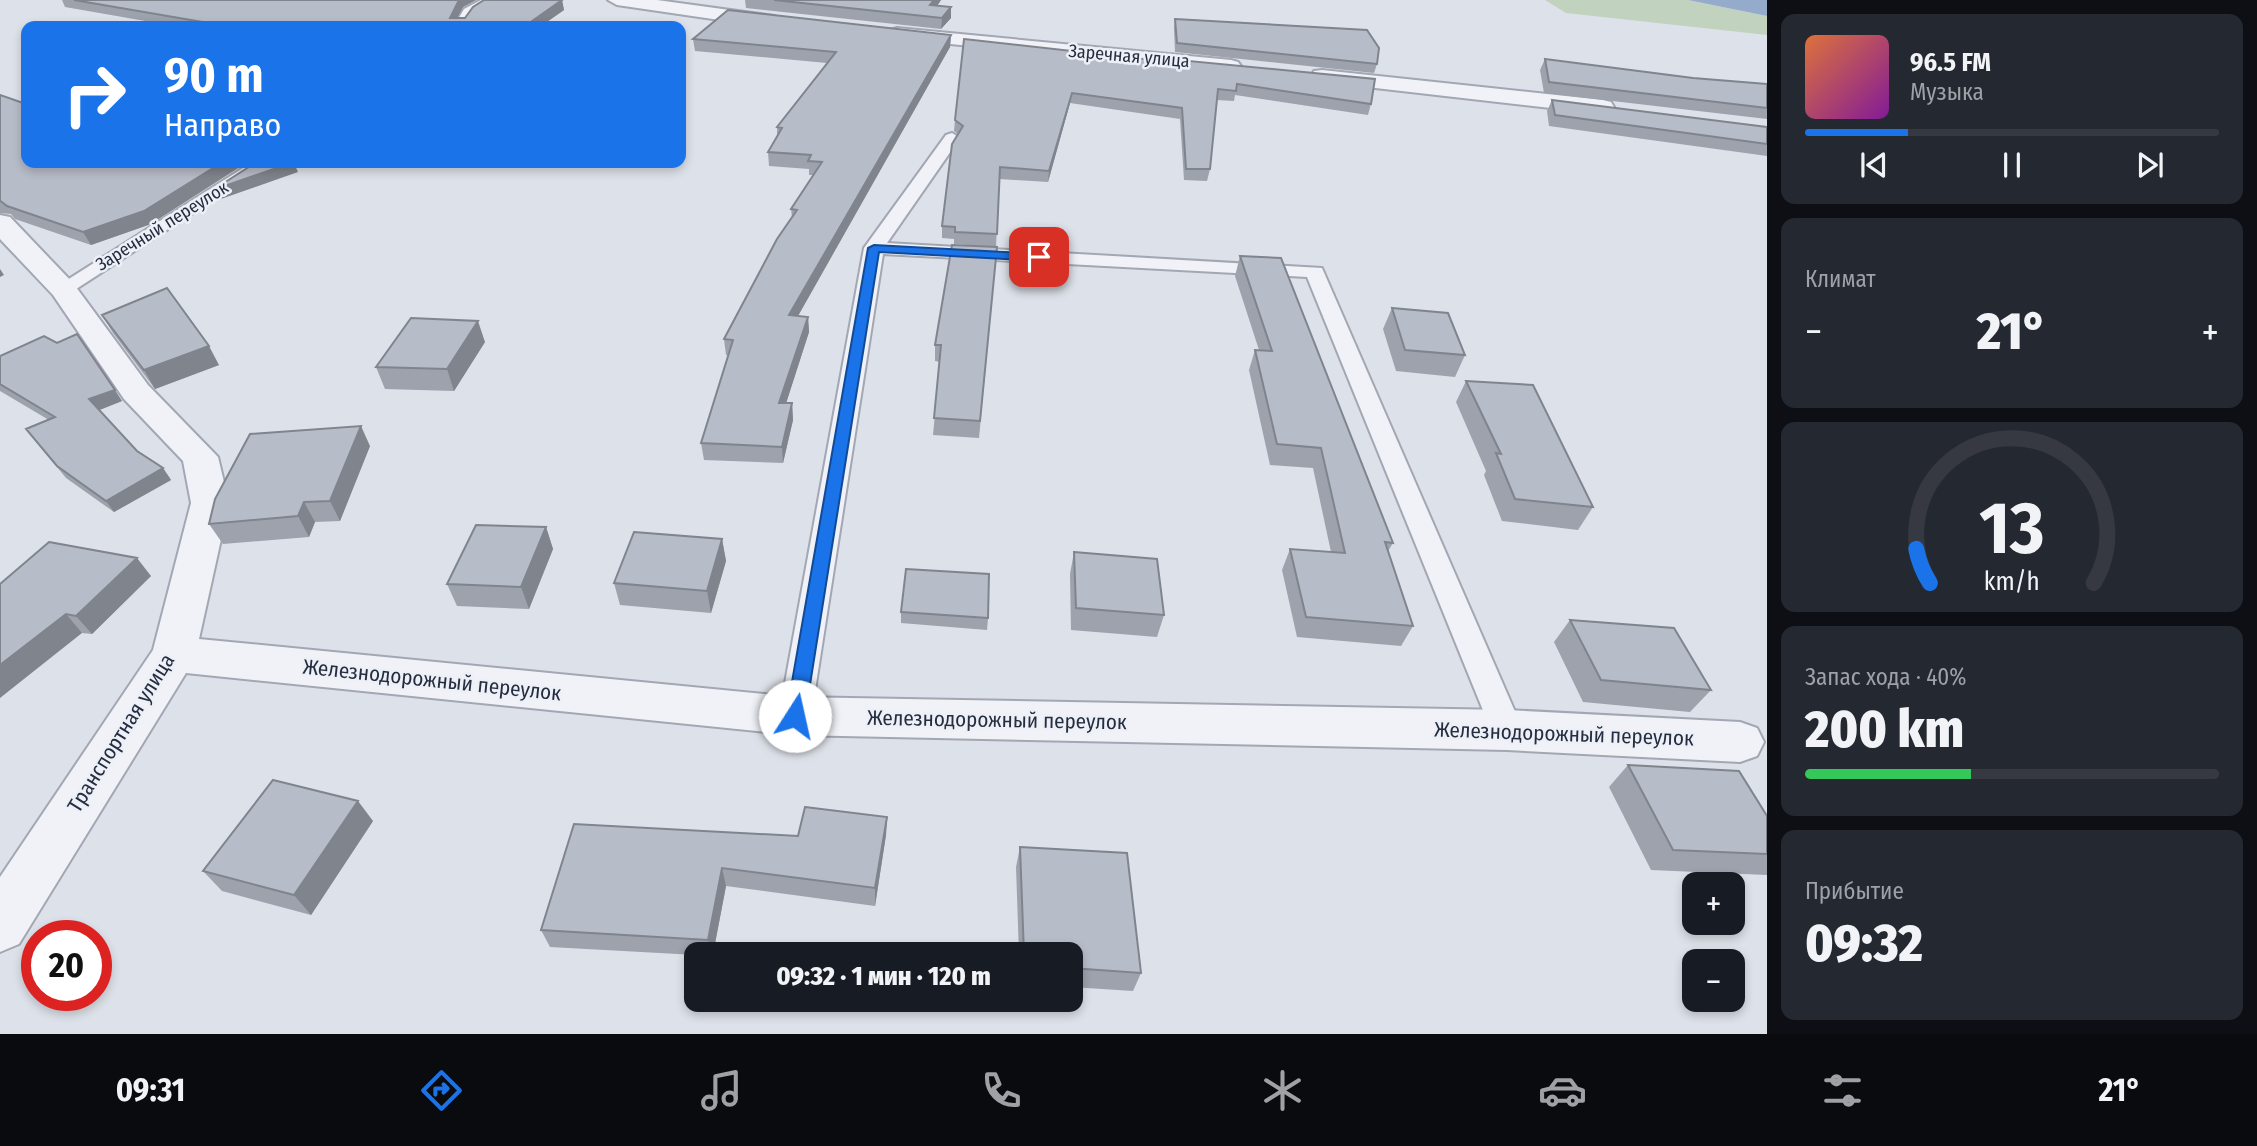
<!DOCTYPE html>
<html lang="ru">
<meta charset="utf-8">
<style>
body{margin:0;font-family:"Fira Sans Condensed",sans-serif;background:#242831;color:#f1f3f6;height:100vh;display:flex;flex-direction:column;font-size:26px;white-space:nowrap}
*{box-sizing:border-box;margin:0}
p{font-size:23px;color:#9ea1a6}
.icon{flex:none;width:38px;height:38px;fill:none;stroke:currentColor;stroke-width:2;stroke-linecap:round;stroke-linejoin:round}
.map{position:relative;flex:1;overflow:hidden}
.details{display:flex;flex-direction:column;gap:14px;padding:14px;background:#0d0f14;width:490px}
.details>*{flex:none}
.hud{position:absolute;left:21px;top:21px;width:665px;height:147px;border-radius:14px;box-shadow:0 4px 10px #0003;background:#1a73e8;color:#fff;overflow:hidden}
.buttons{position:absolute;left:1682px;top:872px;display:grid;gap:14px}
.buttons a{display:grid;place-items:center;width:63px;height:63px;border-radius:14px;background:#171b24;box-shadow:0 4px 10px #0003;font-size:35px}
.speed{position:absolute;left:21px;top:920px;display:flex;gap:14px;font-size:35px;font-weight:700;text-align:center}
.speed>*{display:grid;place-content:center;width:91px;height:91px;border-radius:50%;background:#171b24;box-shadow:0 4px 10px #0003;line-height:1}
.speed .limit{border:10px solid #d22;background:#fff;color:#111}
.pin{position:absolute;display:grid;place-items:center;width:60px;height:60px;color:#fff;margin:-30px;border-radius:14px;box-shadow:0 4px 10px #0006}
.me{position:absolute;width:77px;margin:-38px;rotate:10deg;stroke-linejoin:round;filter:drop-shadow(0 0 5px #0008)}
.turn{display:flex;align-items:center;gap:24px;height:147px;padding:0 28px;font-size:32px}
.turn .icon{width:91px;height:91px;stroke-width:2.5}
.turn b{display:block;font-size:49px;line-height:60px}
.big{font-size:52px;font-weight:800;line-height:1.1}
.details .widget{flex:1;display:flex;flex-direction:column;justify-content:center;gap:10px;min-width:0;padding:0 24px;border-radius:14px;background:#242831}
.details .dial{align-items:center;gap:0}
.dial svg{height:182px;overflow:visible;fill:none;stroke:#363941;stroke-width:7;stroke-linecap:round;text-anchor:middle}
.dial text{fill:#f1f3f6;stroke:none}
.song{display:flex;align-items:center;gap:21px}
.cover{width:84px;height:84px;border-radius:10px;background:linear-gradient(135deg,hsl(20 70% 55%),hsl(290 70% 35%))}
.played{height:7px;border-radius:4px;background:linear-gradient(90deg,#1a73e8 25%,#363941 25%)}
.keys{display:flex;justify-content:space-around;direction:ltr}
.heat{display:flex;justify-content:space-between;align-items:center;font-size:38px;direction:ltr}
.charge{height:10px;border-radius:5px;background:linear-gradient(90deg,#34c759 40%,#363941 0)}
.trip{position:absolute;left:684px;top:942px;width:399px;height:70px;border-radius:14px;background:#171b24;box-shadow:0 4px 10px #0003;font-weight:800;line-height:70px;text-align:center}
.tabs{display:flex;height:112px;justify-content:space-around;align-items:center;background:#090b0e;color:#9ea1a6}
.tabs .icon{width:49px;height:49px}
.tabs .active{color:#1a73e8}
.tabs b{font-size:32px;color:#f1f3f6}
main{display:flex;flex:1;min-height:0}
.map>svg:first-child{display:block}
</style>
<main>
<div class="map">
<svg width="1767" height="1034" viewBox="0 0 1767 1034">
<rect width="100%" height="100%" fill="#dde1e9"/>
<path fill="#c1d3be" d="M1545,0H1688L1767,16V35L1566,13Z"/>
<path fill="#95abcc" d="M1688,0H1767V16Z"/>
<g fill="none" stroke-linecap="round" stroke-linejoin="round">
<defs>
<path id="lane" d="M481,0H496L474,15L466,26H454L464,9Z
M952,133L960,138L887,243L1322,268L1523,730L1518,740L1507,744L1496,740L1491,730L1307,277L883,254L811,716L806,725L795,729L784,725L779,716L864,248L946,135Z
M251,163H270L70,293H56L53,289Z"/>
<path id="street" d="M608,0H657L774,16L784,22L774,28L617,5Z
M897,28L1231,60L1238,62L1241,66L1238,70L1231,72L890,38L887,34L890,30Z
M1322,70L1603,100L1611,102L1614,107L1611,112L1603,114L1314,81L1311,76L1314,71Z
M0,215L10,217L73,283L148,385L218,457L229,503L199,639L795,697L1507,710L1740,722L1757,728L1764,742L1757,756L1740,762L1507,750L795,735L186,673L19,944L0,952V877L153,650L191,503L183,461L124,399L53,295L0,239Z"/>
</defs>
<use href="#lane" stroke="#a2a7b3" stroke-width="4"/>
<use href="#street" stroke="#a2a7b3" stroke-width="4"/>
<use href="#lane" fill="#f0f2f7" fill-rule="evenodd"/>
<use href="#street" fill="#f0f2f7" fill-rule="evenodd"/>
</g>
<path fill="#9da2ad" d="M62,0H476L463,7L457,18H465L562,0L564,10L541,26H174L65,7Z
M745,0H941L937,6L951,18L941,29L746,8Z
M1175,19L1377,64L1374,73L1175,52L1174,28Z
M951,35L950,47L798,316L808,317L809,332L786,403H792L793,420L783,463L704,460L701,443L728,355H726L724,339L792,217L791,209L814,175H809V169L769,166L768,152L777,136V127L827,63L695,51L693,39Z
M1545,59L1693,78L1767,84V119L1544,93L1540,70Z
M1179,60L1371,104L1368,115L1235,95L1234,101L1217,100L1210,169L1207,181L1184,180L1180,119L1070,103L1048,182L999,179L996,247L954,244V239L942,238V226L958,134L954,131L955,120L1178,63Z
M0,95L151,224L91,245L15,219L11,214L0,213Z
M1552,100L1767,127V156L1549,126L1547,111Z
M997,247L979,438L933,435L940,362L935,361V345Z
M1240,256L1393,543L1388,551L1413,626L1401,646L1297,637L1282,570L1290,549L1331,552L1313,468L1270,465L1249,370L1255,350H1259L1235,276Z
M1392,308L1465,355L1455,377L1396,371L1383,329Z
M102,315L219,365L155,389L113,333Z
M485,342L454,391L385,389L376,367Z
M0,356L122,401L99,410L137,451L163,468L171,480L114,512L66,478L26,429L49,420L0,391Z
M1466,381L1593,507L1578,530L1502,521L1484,475L1486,471L1456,402Z
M370,446L340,521L315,522L309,537L223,544L209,524Z
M546,527L553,549L529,609L457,606L447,584Z
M722,539L726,561L711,613L620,605L614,583Z
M1074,552L1164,615L1157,637L1071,630L1070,574Z
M151,576L92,634L82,633L0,584Z
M901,612L988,618L987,630L901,623Z
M1570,620L1711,690L1690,712L1583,702L1554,642Z
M1628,765L1767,854V875L1651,870L1609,787Z
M887,817L886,835L875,906L726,886L713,954H696V955L550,947L541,930L798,836Z
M373,821L311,915L222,891L203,871Z
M1020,847L1141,973L1133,991L1071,987V954H1019L1016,867Z"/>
<path fill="#80848d" d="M459,0H476L463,7L453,26L450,18Z
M562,0L564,10L541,26H525Z
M934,0H941L930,16V5Z
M951,7V18L941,29L942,18Z
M951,35L950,47L790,330L789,315Z
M1072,93L1070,103L1048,182L1049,171Z
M221,163H246L151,224L91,245L83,232Z
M291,163H294L298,172L218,200L213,190Z
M0,269L4,275L0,277Z
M808,317L809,332L781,419L779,403Z
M478,321L485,342L454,391L447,369Z
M209,346L219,365L155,389L144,370Z
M115,390L122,401L97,411L89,399Z
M792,403L793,420L783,463L782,447Z
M361,426L370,446L340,521L330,501Z
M163,468L171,480L114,512L106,501Z
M304,502L315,522L309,537L298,516Z
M546,527L553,549L529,609L521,587Z
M722,539L726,561L711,613L707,591Z
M137,558L151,576L92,634L76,616Z
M66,614L82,633L0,698V665Z
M358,801L373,821L311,915L294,895Z
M887,817L886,835L875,906V888Z
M722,868L726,886L713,954H712L708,940Z"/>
<path fill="#b7bcc9" stroke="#80848d" stroke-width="2" d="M74,0H459L450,18H465L473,7L484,0H562L525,26H320L312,25L308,26H226Z
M774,0H934L930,5L951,7L942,18Z
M728,10L951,35L789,315L808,317L779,403H792L782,447L701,443L733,340L724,339L777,239L797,210L791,209L822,162L808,161L811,155L768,152L782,128L777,127L836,52L693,39Z
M1175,19L1367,30L1379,48L1377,64L1177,43Z
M964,39L1179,63V60L1375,79L1371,104L1237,84L1236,91L1218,89L1210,169H1186L1182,108L1072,93L1049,171L1000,167L997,234L955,232V227L942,226L952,144L963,126L955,120Z
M1545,59L1693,78L1767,84V108L1549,82Z
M0,95L26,104V163H221L144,211L83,232L7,206L2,202L0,201Z
M1552,100L1767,127V144L1555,115Z
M255,163H291L213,190Z
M952,245L997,247L980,421L934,418L941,345H935Z
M1240,256L1281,258L1393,543L1385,542L1413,626L1306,617L1290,549L1345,553L1321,448L1277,444L1255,350L1272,351Z
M167,288L209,346L144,370L102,315Z
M1392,308L1448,313L1465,355L1405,350Z
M411,318L478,321L447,369L376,367Z
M77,334L115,390L89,399L137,451L163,468L106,501L57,466L26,429L55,417L0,384V356L44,336L57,343Z
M1466,381L1533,385L1593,507L1515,499L1496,453L1501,454Z
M361,426L330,501L304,502L298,516L209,524L215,499L250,434Z
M476,525L546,527L521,587L447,584Z
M634,532L722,539L707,591L614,583Z
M49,542L137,558L76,616L66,614L0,665V584Z
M1074,552L1157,559L1164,615L1076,608Z
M906,569L989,574L988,618L901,612Z
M1570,620L1674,628L1711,690L1601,680Z
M1628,765L1739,771L1767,816V854L1673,850Z
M273,780L358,801L294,895L203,871Z
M805,807L887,817L875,888L722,868L708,940L541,930L574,824L798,836Z
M1020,847L1127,853L1141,973L1071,968V954H1024Z"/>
<path fill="#1a73e8" stroke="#114b97" stroke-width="2" d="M874,245L1039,254L1045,257L1039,261L879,252L805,716L802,722L795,724L789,722L786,716L868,248Z"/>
<g text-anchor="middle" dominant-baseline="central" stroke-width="5" stroke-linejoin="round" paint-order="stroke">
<g font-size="18" fill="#252d40" stroke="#edf0f6">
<text transform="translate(1129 56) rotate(5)">Заречная улица</text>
<text transform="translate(162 226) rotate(-32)">Заречный переулок</text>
</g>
<g font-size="21" fill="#252d40" stroke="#edf0f6">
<text transform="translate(432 680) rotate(6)">Железнодорожный переулок</text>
<text transform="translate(997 720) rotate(1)">Железнодорожный переулок</text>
<text transform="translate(121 733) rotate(-58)">Транспортная улица</text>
<text transform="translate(1564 734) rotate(2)">Железнодорожный переулок</text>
</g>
</g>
</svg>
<div class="buttons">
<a>+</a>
<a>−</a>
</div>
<div class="speed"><div class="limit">20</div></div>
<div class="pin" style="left:1039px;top:257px;background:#d93025"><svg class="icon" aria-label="arrive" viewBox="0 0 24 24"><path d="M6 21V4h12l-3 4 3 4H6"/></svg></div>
<svg class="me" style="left:795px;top:716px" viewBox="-20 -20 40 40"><circle r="19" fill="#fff"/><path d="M0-13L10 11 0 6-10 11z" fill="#1a73e8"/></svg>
<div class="trip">09:32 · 1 мин · 120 m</div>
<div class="hud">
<div class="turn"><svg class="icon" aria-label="right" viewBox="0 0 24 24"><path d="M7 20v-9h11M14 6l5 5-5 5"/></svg><div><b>90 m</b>Направо</div></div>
</div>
</div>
<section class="details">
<div class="widget">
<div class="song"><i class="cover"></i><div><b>96.5 FM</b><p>Музыка</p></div></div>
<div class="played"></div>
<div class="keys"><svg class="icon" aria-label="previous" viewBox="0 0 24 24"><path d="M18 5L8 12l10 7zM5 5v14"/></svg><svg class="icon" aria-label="pause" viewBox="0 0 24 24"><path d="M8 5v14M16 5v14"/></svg><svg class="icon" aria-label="next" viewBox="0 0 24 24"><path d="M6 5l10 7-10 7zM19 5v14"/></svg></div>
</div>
<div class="widget"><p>Климат</p>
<div class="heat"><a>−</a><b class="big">21°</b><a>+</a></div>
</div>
<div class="widget dial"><svg viewBox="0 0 100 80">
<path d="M14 69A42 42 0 1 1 86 69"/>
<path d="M14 69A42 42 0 0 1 8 54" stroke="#1a73e8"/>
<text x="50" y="56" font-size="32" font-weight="700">13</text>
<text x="50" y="72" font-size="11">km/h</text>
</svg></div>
<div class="widget"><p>Запас хода · 40%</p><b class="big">200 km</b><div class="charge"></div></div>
<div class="widget"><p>Прибытие</p><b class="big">09:32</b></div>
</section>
</main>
<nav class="tabs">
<b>09:31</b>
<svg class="icon active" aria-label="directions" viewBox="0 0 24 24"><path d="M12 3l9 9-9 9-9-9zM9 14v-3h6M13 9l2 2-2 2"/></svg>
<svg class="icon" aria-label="music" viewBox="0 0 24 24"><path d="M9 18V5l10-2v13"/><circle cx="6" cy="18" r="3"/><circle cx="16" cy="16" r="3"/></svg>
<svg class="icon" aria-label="phone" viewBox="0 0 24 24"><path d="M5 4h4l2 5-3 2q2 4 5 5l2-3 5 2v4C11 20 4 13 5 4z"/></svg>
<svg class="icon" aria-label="climate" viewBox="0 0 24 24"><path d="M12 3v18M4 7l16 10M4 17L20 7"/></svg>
<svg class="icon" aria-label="car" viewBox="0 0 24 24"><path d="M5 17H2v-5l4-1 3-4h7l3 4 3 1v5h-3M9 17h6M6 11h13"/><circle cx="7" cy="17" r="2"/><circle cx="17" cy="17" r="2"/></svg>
<svg class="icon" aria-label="filters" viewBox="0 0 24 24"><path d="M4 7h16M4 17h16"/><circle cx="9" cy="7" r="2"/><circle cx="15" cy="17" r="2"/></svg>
<b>21°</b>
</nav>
